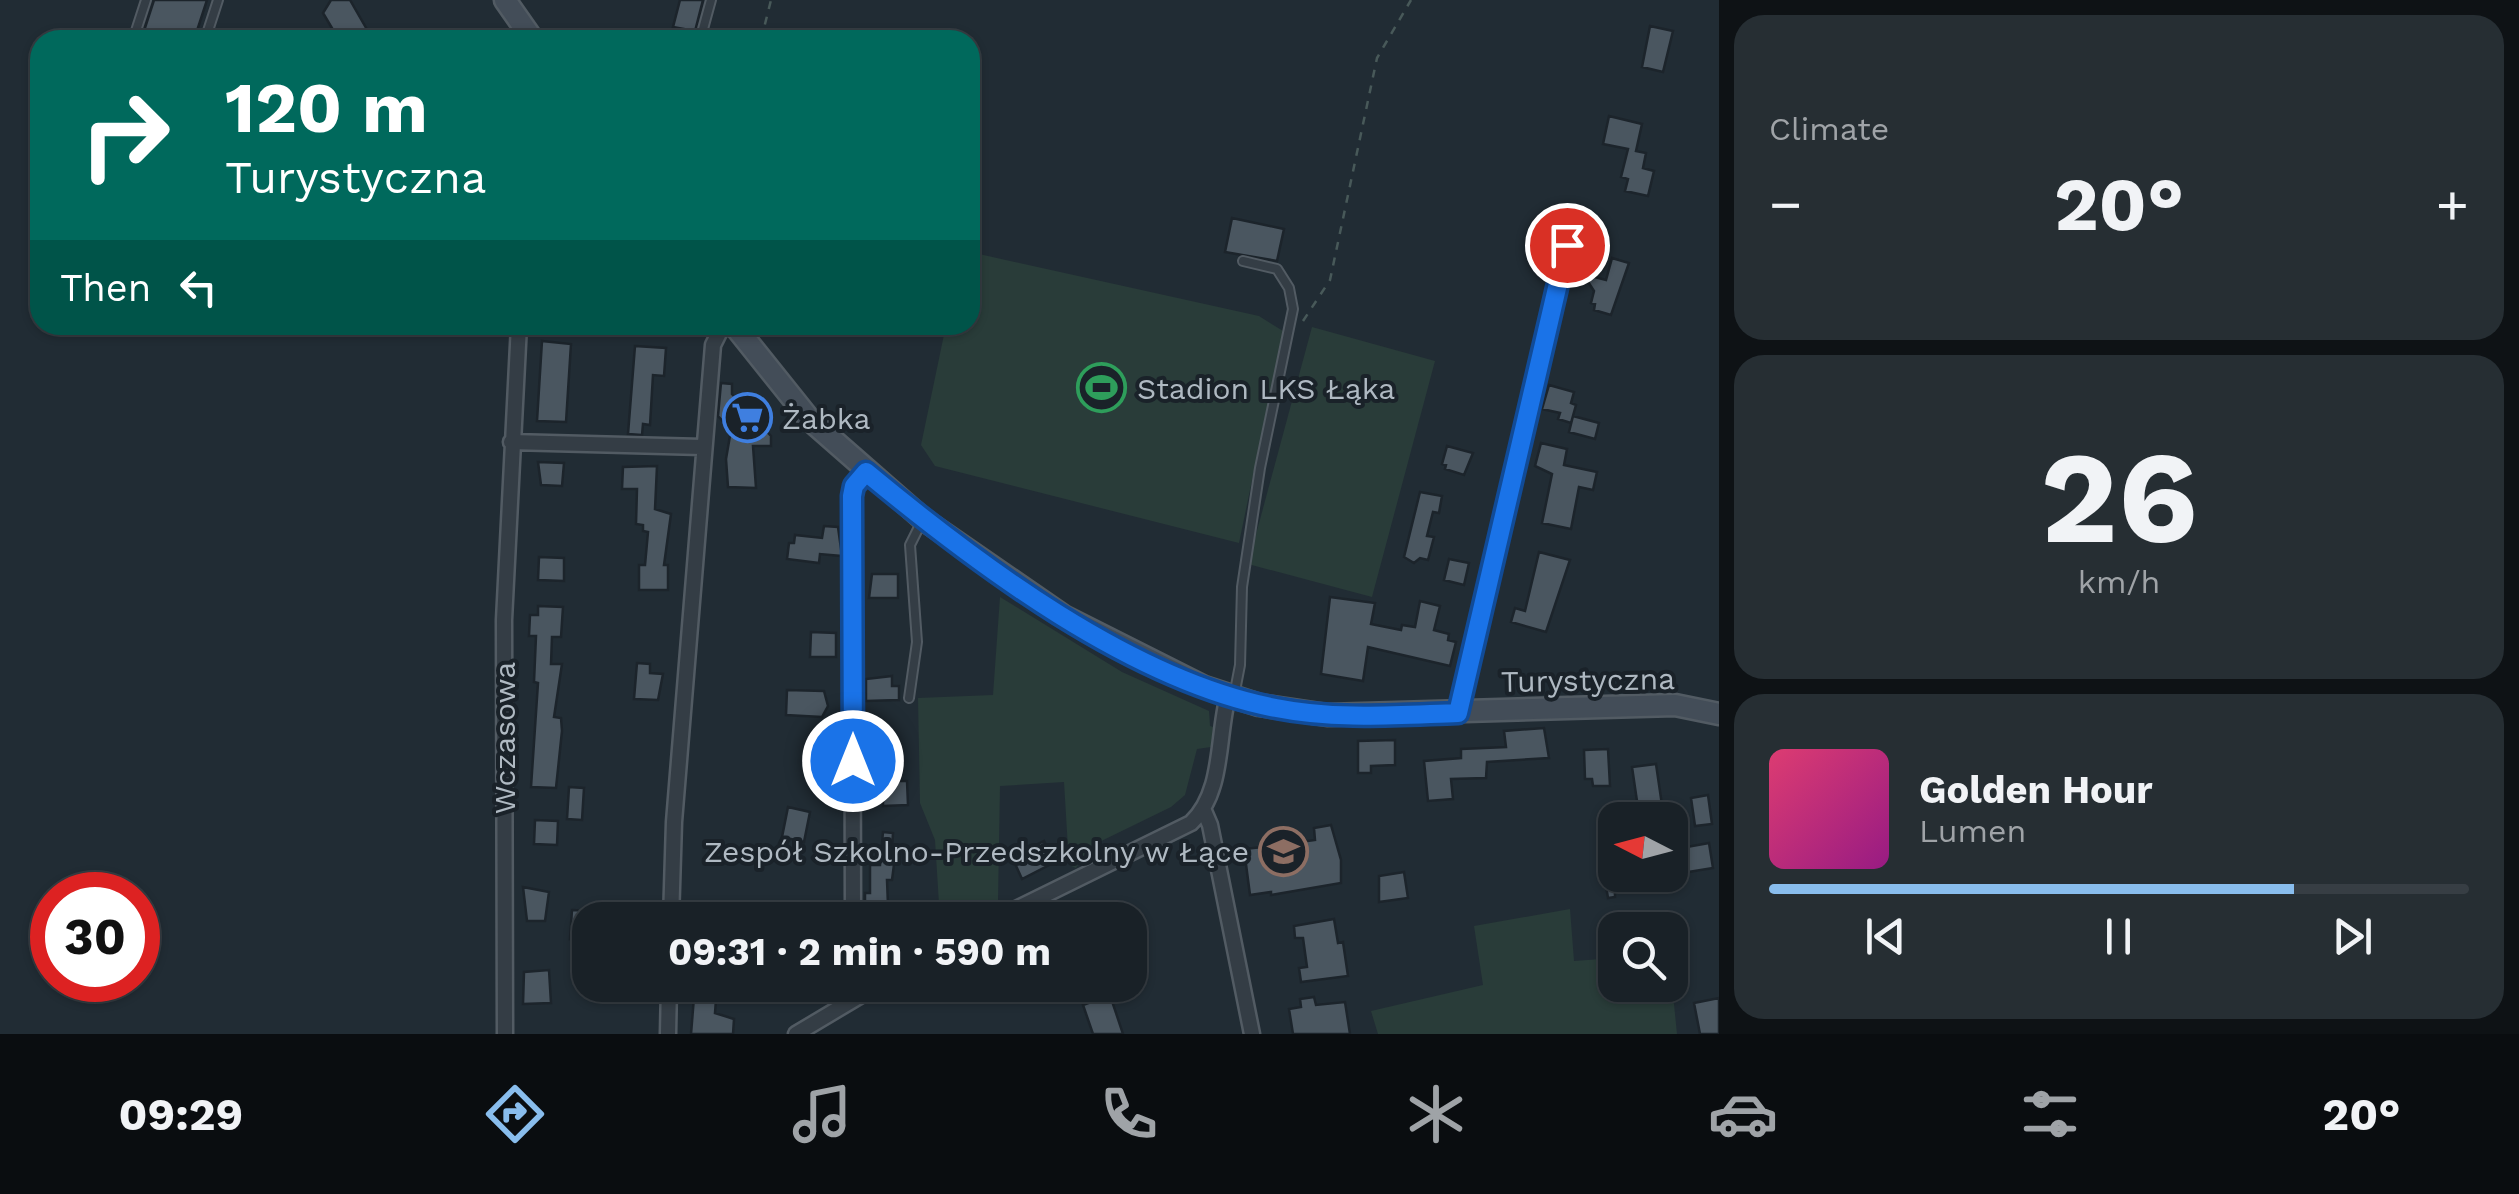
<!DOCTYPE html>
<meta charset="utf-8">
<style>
body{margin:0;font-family:"Work Sans",sans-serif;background:#262e33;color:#f1f3f6;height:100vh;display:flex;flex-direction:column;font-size:38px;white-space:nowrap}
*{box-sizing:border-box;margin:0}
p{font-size:32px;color:#9fa3a7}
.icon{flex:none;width:55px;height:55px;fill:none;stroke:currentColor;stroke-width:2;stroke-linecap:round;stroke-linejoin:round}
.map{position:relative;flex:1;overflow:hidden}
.sheet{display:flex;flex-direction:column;gap:15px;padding:15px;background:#0e1215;width:800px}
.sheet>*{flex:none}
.hud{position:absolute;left:30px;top:30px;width:950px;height:305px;border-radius:30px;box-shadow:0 2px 8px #0004,0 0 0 2px #373e44;background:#00695c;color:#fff;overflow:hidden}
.needle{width:65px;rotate:276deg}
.controls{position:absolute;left:1598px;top:802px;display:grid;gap:20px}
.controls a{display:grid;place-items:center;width:90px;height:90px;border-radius:20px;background:#192127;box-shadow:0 2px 8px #0004,0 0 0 2px #373e44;font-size:50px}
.speed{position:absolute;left:30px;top:872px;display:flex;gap:20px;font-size:50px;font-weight:700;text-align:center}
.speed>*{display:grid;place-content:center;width:130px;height:130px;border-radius:50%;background:#192127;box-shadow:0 2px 8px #0004,0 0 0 2px #373e44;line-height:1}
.speed .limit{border:15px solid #d22;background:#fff;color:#111}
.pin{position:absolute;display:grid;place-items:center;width:85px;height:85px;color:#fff;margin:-42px;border:5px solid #fff;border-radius:50%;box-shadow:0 2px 10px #0007}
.me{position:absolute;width:110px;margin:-55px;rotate:0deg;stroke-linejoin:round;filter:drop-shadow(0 0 8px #0008)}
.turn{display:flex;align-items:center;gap:35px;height:210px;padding:0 30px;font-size:45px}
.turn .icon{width:130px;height:130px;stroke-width:2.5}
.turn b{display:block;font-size:70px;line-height:85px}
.then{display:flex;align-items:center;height:95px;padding:0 30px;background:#0003;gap:20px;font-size:38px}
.big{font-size:75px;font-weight:700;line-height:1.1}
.sheet .card{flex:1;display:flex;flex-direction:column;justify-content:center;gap:15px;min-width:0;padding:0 35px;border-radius:30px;background:#262e33}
.sheet .dial{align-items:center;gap:0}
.dial b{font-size:130px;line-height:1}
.song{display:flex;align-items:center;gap:30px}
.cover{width:120px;height:120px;border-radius:15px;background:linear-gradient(135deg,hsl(340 70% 55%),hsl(310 70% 35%))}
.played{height:10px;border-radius:5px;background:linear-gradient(90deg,#89bded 75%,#373e44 75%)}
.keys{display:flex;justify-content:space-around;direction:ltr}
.heat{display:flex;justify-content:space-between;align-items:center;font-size:55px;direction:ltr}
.trip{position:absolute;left:572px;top:902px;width:575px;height:100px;border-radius:30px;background:#192127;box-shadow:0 2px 8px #0004,0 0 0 2px #373e44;font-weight:700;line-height:100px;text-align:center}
.dock{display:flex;height:160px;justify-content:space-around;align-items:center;background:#0a0d10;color:#9fa3a7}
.dock .icon{width:70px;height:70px}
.dock .current{color:#89bded}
.dock b{font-size:45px;color:#f1f3f6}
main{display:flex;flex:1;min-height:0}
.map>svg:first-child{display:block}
</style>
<main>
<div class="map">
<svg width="1719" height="1034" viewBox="0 0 1719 1034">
<rect width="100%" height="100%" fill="#212c34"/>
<path fill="#293c39" d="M970,252L1259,316L1283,331L1239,543L935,466L921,445L946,325H970Z
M1312,327L1435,361L1372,597L1248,564Z
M1000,597L1122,672L1209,711L1210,726L1213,727L1211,747L1197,749L1185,795L1171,807L1089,847L1076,868L1069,865L1064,782L1000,786L998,901L964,920H940L935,840L920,803L918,698L993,695Z
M1570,909L1574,961L1615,958V985H1670V964L1677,1034H1378L1371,1011L1483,985L1474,926Z"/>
<path fill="#4a5660" stroke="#1c242b" stroke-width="2.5" d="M154,0H207L194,40H141Z
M331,0H350L373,40H339L323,13Z
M680,0H703L693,39L683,37L684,29L673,27Z
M1650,26L1673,31L1663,72L1642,67Z
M1609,116L1642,124L1636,151L1646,153L1643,168L1654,171L1648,196L1625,191L1628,179L1621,177L1628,149L1603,144Z
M1232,218L1284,229L1277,261L1225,252Z
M1612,258L1629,263L1611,315L1594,310L1595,304L1591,303L1594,291L1583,274L1606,280Z
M542,341L571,344L566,422L537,421Z
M635,346L666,348L664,376L653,375L650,425L643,424L642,435L628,434Z
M721,383L732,384V394L771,436V446H753L756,488L728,487L726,459L731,430L718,416Z
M1549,385L1574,392L1571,403L1576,405L1571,423L1558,419L1560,413L1542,409Z
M1573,416L1599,423L1595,439L1569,432Z
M1541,443L1567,449L1564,465L1597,472L1593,490L1579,487L1571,529L1542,523L1552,474L1535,466Z
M1447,446L1473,453L1464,475L1445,469L1446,465L1442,464Z
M538,462L564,463L562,486L541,485Z
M657,466L655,509L671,514L664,565H668V590H639V565H645L648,532L643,531V525L636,524L637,489H622L623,467Z
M1420,492L1442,496L1439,513L1433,512L1427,536L1434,537L1428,560L1420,558L1414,563L1404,557Z
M824,526L838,527L842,556L820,554L819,563L787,559L789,543H794L795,535L822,538Z
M1539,552L1570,560L1546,632L1511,622L1515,608L1525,611Z
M539,557L564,558V581L538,580Z
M1449,559L1469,563L1464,585L1444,580Z
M872,574H898V598H869Z
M1330,597L1375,603L1371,624L1401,630L1402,625L1415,627L1420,601L1440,606L1434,630L1449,634L1448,640L1456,642L1450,666L1368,647L1363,681L1321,674Z
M538,606L563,607L561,637H552L551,664H562L554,717L561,718L562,731L556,788L531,787L538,683L534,682L536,636H529L530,615H538Z
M811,632L836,633V657H810Z
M637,663L650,664V673L663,674L658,700L634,699Z
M892,676V686H899V700L866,701V679Z
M787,690L824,691L828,706L822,717L786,715Z
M1544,728L1549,758L1487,762L1486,778L1451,779L1453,799L1428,801L1424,761L1461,758V749L1506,747L1504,731Z
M1395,740V765L1371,766V773H1358V741Z
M1608,749L1610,786H1593L1592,779H1585L1584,750Z
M1656,764L1662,805L1638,808L1632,767Z
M883,781H907L908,805L883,806Z
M569,787L584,788L582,820L567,819Z
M1708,795L1712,824L1695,826L1691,798Z
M788,807L810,812L804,842L782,837Z
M535,820L558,821L557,845L534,844Z
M1331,825L1341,860V883L1271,895V892L1250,895L1244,849L1271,846L1269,836L1285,834L1286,844L1315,840L1314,828Z
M883,832L893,833L892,849H896L892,880H887L888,905H896V920H872V906H865V893H870V865H880Z
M1614,834L1615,897L1608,898L1598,837Z
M1044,841L1055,862L1022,879L1012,857Z
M1709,843L1713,868L1670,875V850Z
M1404,872L1408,898L1379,902V876Z
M523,887L549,892L545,921H527Z
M572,910L590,911V940L570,939Z
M1334,919L1338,943L1343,942L1348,976L1301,982L1299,968L1307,967L1303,938H1295L1294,926Z
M549,970L551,1003L523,1004L524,972Z
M695,985L717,986L715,1013L734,1019L733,1034H691Z
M1110,995L1123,1034H1093L1083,1005Z
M1314,997L1316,1005L1345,1002L1350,1034H1293L1289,1009L1301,1007L1300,999Z
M1719,998V1034H1700L1694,1003Z"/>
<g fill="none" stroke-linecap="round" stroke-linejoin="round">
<defs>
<path id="lane" d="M133,40L146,0
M205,40L218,0
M700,40L711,0
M1234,696L1240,665L1242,587L1260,468L1293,309L1289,288L1277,269L1243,261
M909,698L917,642L910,545L921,523
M1459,708L1567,245"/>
<path id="street" d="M511,442L702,447
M1204,811L1210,825L1252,1034
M671,920L674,822L713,345L720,331L729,325
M853,920L852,496L853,486L866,472
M994,920L1191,823C1224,792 1217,737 1228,696
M505,1034L504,620L519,325
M668,1034L669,985
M796,1034L878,985"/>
<path id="secondary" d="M505,0L533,40
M734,325L810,420L923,519L1065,617L1204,687L1259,705L1327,715L1675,705L1719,714"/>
</defs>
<use href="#lane" stroke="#525b63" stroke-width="12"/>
<use href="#street" stroke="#525b63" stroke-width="19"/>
<use href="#secondary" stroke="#525b63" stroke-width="25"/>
<path stroke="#485959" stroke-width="2.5" stroke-dasharray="8 8" stroke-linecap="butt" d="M761,40L771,0
M1303,321L1330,280L1377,58L1411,0"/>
<use href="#lane" stroke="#343d45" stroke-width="8"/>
<use href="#street" stroke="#343d45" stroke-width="14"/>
<use href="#secondary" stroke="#434d58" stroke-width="20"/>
</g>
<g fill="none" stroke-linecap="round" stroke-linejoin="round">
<defs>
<path id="route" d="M853,761L852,496L854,486L866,472C977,564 1132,681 1276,708C1336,720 1397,715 1458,713L1567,245"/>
</defs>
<use href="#route" stroke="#114b97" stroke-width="25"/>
<use href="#route" stroke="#1a73e8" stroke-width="18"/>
</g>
<defs>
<symbol id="stadium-ring" viewBox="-11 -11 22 22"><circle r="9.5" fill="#1a2229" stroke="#2e9e5b" stroke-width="1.5"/><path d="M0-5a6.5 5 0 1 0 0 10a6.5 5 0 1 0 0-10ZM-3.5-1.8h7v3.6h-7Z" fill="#2e9e5b"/></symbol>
<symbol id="supermarket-ring" viewBox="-11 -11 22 22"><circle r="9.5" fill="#1a2229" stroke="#3f7fe0" stroke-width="1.5"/><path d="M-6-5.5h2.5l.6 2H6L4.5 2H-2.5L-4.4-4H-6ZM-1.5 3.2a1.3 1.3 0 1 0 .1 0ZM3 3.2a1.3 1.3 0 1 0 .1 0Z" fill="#3f7fe0"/></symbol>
<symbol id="school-ring" viewBox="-11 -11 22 22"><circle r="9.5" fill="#1a2229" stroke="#8d6e63" stroke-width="1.5"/><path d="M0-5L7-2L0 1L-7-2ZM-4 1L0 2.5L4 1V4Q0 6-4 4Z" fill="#8d6e63"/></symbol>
</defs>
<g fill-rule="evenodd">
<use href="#stadium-ring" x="1074" y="360" width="55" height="55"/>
<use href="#supermarket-ring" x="720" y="390" width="55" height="55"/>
<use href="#school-ring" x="1256" y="824" width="55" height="55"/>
</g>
<g text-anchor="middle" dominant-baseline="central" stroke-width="8" stroke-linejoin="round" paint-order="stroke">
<g font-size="30" fill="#afb9c2" stroke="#1a2229" text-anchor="start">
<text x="1137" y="388">Stadion LKS Łąka</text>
<text x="782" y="418">Żabka</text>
<text x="1249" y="851" text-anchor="end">Zespół Szkolno-Przedszkolny w Łące</text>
</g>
<g font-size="30" fill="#afb9c2" stroke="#1a2229">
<text transform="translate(1588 680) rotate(-1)">Turystyczna</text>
<text transform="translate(504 738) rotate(-90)">Wczasowa</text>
</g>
</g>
</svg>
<div class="controls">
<a><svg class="needle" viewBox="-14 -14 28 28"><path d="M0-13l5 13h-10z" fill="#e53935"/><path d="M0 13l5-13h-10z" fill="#9fa3a7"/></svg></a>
<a><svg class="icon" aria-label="search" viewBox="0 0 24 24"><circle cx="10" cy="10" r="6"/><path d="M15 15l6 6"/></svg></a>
</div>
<div class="speed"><div class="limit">30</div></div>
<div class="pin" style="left:1567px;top:245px;background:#d93025"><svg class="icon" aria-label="arrive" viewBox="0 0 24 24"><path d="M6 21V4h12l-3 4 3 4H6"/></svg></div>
<svg class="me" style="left:853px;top:761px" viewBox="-20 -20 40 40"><circle r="17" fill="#1a73e8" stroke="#fff" stroke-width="3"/><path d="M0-11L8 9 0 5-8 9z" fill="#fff"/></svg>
<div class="trip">09:31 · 2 min · 590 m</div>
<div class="hud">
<div class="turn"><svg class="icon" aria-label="right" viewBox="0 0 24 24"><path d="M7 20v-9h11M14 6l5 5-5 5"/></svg><div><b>120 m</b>Turystyczna</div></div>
<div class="then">Then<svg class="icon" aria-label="left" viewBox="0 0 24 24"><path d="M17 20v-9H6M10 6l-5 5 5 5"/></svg></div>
</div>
</div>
<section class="sheet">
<div class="card"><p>Climate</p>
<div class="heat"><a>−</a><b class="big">20°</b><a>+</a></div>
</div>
<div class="card dial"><b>26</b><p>km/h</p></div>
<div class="card">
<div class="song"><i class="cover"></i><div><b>Golden Hour</b><p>Lumen</p></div></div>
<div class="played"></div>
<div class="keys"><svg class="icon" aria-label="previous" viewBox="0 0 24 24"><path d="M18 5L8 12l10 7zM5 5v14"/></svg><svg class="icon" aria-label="pause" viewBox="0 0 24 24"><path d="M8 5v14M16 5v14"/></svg><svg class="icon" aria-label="next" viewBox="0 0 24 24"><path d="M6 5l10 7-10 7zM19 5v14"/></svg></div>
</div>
</section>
</main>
<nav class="dock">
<b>09:29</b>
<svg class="icon current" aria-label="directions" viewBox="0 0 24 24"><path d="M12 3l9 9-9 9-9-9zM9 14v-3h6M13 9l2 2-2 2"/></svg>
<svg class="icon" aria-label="music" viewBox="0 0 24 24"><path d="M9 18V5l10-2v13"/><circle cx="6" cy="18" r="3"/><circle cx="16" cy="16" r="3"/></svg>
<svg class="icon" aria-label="phone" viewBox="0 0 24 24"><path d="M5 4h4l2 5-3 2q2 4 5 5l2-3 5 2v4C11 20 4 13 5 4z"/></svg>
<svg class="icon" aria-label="climate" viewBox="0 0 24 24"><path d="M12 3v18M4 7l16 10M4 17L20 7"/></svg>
<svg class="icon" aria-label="car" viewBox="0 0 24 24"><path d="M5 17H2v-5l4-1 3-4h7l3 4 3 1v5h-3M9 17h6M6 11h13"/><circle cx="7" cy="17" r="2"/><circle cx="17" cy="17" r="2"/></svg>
<svg class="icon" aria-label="filters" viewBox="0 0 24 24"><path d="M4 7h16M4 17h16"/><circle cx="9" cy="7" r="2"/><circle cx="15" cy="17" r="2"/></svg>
<b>20°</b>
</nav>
